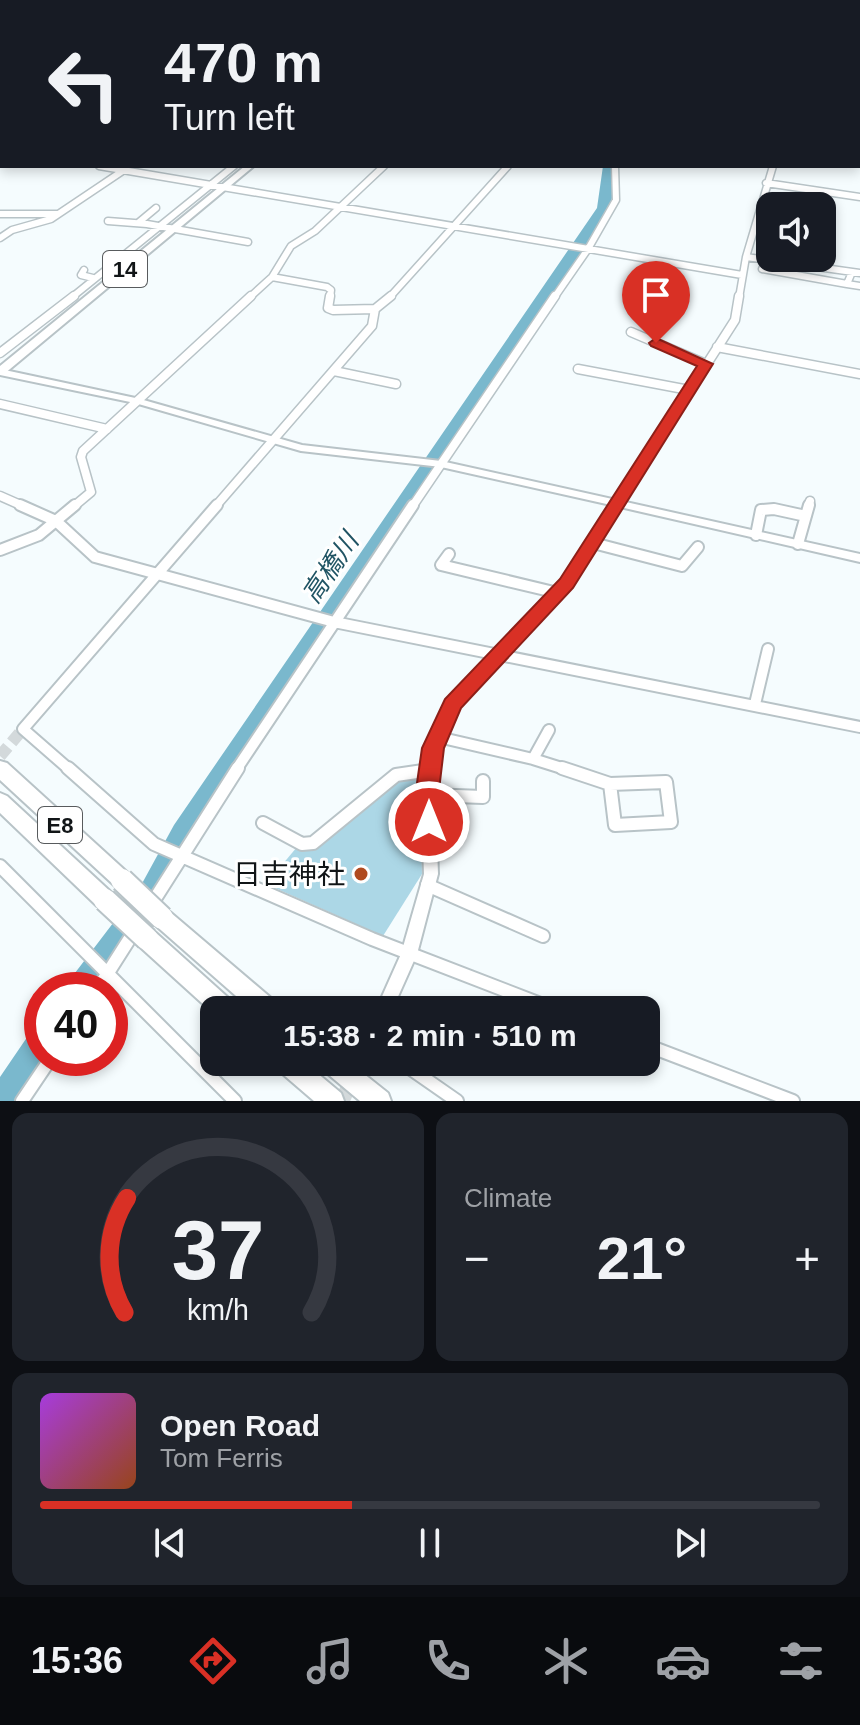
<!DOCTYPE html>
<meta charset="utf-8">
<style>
body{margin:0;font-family:Helvetica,"Noto Sans JP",sans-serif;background:#20242c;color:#f1f3f6;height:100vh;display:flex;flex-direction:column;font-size:30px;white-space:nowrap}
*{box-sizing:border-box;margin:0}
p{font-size:26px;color:#9ea1a6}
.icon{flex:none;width:44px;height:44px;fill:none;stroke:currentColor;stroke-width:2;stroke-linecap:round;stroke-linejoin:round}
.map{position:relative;height:1101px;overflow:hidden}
.drawer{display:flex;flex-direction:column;gap:12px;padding:12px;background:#0d0f14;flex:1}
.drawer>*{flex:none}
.banner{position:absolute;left:0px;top:0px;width:860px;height:168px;box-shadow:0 4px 12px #0003;background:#171b24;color:#f1f3f6;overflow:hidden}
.fabs{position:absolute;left:756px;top:192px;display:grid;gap:16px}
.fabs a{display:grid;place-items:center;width:80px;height:80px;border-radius:16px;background:#171b24;box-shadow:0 4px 12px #0003;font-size:40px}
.speed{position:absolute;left:24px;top:972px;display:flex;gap:16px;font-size:40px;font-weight:700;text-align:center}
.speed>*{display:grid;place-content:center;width:104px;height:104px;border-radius:50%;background:#171b24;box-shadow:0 4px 12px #0003;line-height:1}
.speed .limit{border:12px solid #d22;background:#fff;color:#111}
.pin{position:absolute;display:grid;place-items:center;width:68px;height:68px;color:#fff;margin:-82px -34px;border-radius:50% 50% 50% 0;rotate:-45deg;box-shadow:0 0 8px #0007}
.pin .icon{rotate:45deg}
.me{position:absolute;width:88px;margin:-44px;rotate:0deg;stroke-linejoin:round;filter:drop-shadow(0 0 6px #0008)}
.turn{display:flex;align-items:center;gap:28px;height:168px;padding:0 32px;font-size:36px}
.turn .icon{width:104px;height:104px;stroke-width:2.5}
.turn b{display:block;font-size:56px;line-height:68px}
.big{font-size:60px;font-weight:700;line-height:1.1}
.drawer .widget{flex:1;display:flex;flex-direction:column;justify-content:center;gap:12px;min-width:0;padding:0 28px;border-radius:16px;background:#20242c}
.drawer .dial{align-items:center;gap:0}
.dial svg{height:208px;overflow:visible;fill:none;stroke:#363941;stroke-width:7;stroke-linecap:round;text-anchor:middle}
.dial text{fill:#f1f3f6;stroke:none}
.song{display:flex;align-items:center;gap:24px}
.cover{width:96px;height:96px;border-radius:12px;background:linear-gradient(135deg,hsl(280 70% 55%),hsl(20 70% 35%))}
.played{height:8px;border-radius:4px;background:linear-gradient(90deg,#d93025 40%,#363941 40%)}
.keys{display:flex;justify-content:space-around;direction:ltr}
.heat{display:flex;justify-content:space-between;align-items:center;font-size:44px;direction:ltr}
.drawer .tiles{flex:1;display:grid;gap:12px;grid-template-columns:1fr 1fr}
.widget:last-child{grid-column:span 2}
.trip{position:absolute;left:200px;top:996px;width:460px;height:80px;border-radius:16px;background:#171b24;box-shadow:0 4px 12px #0003;font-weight:700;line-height:80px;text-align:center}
.tab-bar{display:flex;height:128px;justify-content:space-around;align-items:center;background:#090b0e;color:#9ea1a6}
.tab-bar .icon{width:56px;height:56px}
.tab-bar .current{color:#d93025}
.tab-bar b{font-size:36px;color:#f1f3f6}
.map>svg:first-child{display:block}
</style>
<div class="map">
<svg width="860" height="1101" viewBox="0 0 860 1101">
<rect width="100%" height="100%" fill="#f5fcfe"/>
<path fill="#acd7e6" d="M420,767L422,874L383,936L266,884L297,847L387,773Z"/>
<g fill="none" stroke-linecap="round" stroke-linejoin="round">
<path stroke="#5a8796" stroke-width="2" d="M15,2L23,0"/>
<path fill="#7ab8cd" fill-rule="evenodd" d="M349,0H359L360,2H350Z
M0,134H2V142H0Z
M603,166H615L611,208L192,839L157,905L93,990H62L139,889L174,825L597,208Z
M42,1027V1058H47L19,1101H0V1077L32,1030Z"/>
<path stroke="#d3d9db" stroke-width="12" stroke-dasharray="12 6" stroke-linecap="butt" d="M0,756L23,729"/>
<path stroke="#d3d9db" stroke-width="15" stroke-dasharray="15 7" stroke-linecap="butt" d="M342,1101L360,1062"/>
<defs>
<path id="minor-far4" d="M331,0L347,2
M477,0L495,2
M764,0L781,2
M5,2L12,0
M152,2L158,0
M440,2L443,0"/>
<path id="minor-far3" d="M99,166L742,275
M766,183L860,197
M0,214H58
M108,221L147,224L248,242
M138,223L156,208
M0,238L12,230L51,219L124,170
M746,257L860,273
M762,269L847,284L852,272
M84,270L81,275L93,278
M272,277L327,287L331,290L330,298
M847,284L860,286
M71,298L234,166
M249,298L272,277L291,246L315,231L384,166
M389,298L508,166
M554,298L588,249L616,200L615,166
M739,298L746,257L773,166"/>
<path id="minor-far2" d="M330,296L328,308L333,310L375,309
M631,332L706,364
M717,347L860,374
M0,353L74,296
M578,369L689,390
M334,371L396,384
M0,404L107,429
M0,496L25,507
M618,503L735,320L739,296
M73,507L91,492L81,457L83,451L251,296
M215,507L372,326L375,309L391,296
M412,507L555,296
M808,507L810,501"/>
<path id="minor-far1" d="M20,505L56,521L95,557L334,622L860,727
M756,535L761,510L774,509L806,516
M593,543L682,566L698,547
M798,544L809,505
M0,550L39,535L75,505
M449,554L441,565L558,593
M755,704L768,649
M438,737L533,759L549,730
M533,759L568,770
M70,770L23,729L217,505
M236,770L413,505"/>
<path id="minor" d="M68,768L154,844L372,939L556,1010
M562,768L610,784
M666,782L671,822L615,825L610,784Z
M428,795L483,797V781
M263,823L302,844L313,843L396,775L430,770
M0,866L235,1101
M427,885L543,936
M97,990L238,768
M646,1045L793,1101
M401,1062L457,1101
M22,1101L51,1058"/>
<path id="tertiary" d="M232,0H238L237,2H231Z
M2,121V125L0,126V122Z
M0,369L140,399L302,445L441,461L860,554V562L620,507L570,587L457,707L440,748L435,790L438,874L417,954L392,1010H376L401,954L424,874L421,790L426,748L446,705L562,581L611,505L441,467L301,451L135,403L0,375Z"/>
<path id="primary" d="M457,0L456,2H448L449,0Z
M245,166H254L4,374L0,375V366Z"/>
<path id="motorway" d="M0,761L7,763L129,874L132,880L129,886L122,889L115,886L0,780Z
M0,793L7,796L113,894L116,900L113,906L105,909L97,906L0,813Z
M162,909L170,912L277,1003L280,1010H252L154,924L151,918L154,912Z
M147,930L155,932L234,1003L237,1010H214V1014L139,946L136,939L139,932Z
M274,1062H304L341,1093L344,1101H314L278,1070Z
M319,1062H349L388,1093L391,1101H360L323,1070Z"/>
</defs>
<use href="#minor-far4" stroke="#b8c3c7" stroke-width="7"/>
<use href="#minor-far3" stroke="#b8c3c7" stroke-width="9"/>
<use href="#minor-far2" stroke="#b8c3c7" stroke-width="11"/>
<use href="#minor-far1" stroke="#b8c3c7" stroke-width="14"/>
<use href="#minor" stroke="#b8c3c7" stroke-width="16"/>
<use href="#tertiary" stroke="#b8c3c7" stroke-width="4"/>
<use href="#primary" stroke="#b8c3c7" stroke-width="4"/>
<use href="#motorway" stroke="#b8c3c7" stroke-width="4"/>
<use href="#minor-far4" stroke="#fff" stroke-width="5"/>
<use href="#minor-far3" stroke="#fff" stroke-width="6"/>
<use href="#minor-far2" stroke="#fff" stroke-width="8"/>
<use href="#minor-far1" stroke="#fff" stroke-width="10"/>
<use href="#minor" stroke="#fff" stroke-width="12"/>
<use href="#tertiary" fill="#fff" fill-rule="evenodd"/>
<use href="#primary" fill="#fff" fill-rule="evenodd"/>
<use href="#motorway" fill="#fff" fill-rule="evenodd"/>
<path stroke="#353a3c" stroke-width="2" stroke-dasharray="9 4" stroke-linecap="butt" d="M115,2L118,0"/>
<defs>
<path id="motorway-bridge" d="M122,880L162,918
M105,900L147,939"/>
</defs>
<use href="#motorway-bridge" stroke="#b8c3c7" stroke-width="26" stroke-linecap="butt"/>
<use href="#motorway-bridge" stroke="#fff" stroke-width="22"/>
</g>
<path fill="#d93025" stroke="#8d1f18" stroke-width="2" d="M656,338L713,364L573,588L461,708L444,748L439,790L440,822L437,828L429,831L421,828L417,822L416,790L422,748L445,699L560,579L697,366L651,346L649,343Z"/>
<circle fill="#b04a1f" stroke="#fff" stroke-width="3" cx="361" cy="874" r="8"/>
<g text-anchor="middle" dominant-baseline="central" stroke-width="6" stroke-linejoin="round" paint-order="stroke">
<g fill="#fff" stroke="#585b5d" stroke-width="2">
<rect x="103" y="251" width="44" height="36" rx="6"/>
<rect x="38" y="807" width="44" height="36" rx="6"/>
</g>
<g font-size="22" font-weight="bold" fill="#111517">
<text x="125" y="269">14</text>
<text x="60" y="825">E8</text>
</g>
<g font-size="26" font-style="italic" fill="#205464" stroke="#fff">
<text transform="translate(330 568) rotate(-56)">高橋川</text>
</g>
<g font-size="28" fill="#111517" stroke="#fff" text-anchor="end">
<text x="345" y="874">日吉神社</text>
</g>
</g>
</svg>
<div class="fabs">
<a><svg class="icon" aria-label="sound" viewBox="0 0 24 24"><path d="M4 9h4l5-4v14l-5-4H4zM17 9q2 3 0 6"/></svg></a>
</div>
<div class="speed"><div class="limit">40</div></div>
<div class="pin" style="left:656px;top:343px;background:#d93025"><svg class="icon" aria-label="arrive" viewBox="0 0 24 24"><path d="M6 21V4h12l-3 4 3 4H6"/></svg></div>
<svg class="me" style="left:429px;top:822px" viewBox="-20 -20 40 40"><circle r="17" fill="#d93025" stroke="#fff" stroke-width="3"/><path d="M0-11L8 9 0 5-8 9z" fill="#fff"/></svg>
<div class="trip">15:38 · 2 min · 510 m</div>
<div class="banner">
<div class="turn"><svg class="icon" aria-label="left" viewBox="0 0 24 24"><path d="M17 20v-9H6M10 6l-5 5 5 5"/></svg><div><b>470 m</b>Turn left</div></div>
</div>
</div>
<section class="drawer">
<div class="tiles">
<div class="widget dial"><svg viewBox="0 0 100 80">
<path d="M14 69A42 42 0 1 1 86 69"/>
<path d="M14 69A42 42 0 0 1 15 25" stroke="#d93025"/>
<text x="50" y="56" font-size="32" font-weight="700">37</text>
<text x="50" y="72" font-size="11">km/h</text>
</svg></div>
<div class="widget"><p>Climate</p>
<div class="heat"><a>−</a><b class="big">21°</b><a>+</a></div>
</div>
<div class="widget">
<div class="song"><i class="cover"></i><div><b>Open Road</b><p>Tom Ferris</p></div></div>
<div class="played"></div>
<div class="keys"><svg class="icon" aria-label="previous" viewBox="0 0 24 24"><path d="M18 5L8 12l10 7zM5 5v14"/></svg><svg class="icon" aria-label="pause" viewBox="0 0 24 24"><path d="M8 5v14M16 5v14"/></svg><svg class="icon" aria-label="next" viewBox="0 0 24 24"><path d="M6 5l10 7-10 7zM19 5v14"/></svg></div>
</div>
</div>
</section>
<nav class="tab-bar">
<b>15:36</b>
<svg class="icon current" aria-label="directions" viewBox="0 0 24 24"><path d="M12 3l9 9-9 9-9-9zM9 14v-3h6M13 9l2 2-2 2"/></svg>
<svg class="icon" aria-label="music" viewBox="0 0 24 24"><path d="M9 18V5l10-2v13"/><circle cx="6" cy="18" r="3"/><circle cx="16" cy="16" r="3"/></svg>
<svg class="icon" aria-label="phone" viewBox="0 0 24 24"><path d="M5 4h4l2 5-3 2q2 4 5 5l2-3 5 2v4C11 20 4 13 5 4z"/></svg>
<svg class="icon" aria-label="climate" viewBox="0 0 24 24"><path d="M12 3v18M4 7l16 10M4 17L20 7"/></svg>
<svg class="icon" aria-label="car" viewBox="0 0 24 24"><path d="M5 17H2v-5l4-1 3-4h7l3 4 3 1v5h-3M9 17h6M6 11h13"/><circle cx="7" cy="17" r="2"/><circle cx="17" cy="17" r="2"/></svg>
<svg class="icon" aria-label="filters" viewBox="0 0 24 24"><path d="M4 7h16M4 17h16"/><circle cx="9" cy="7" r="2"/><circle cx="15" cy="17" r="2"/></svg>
</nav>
